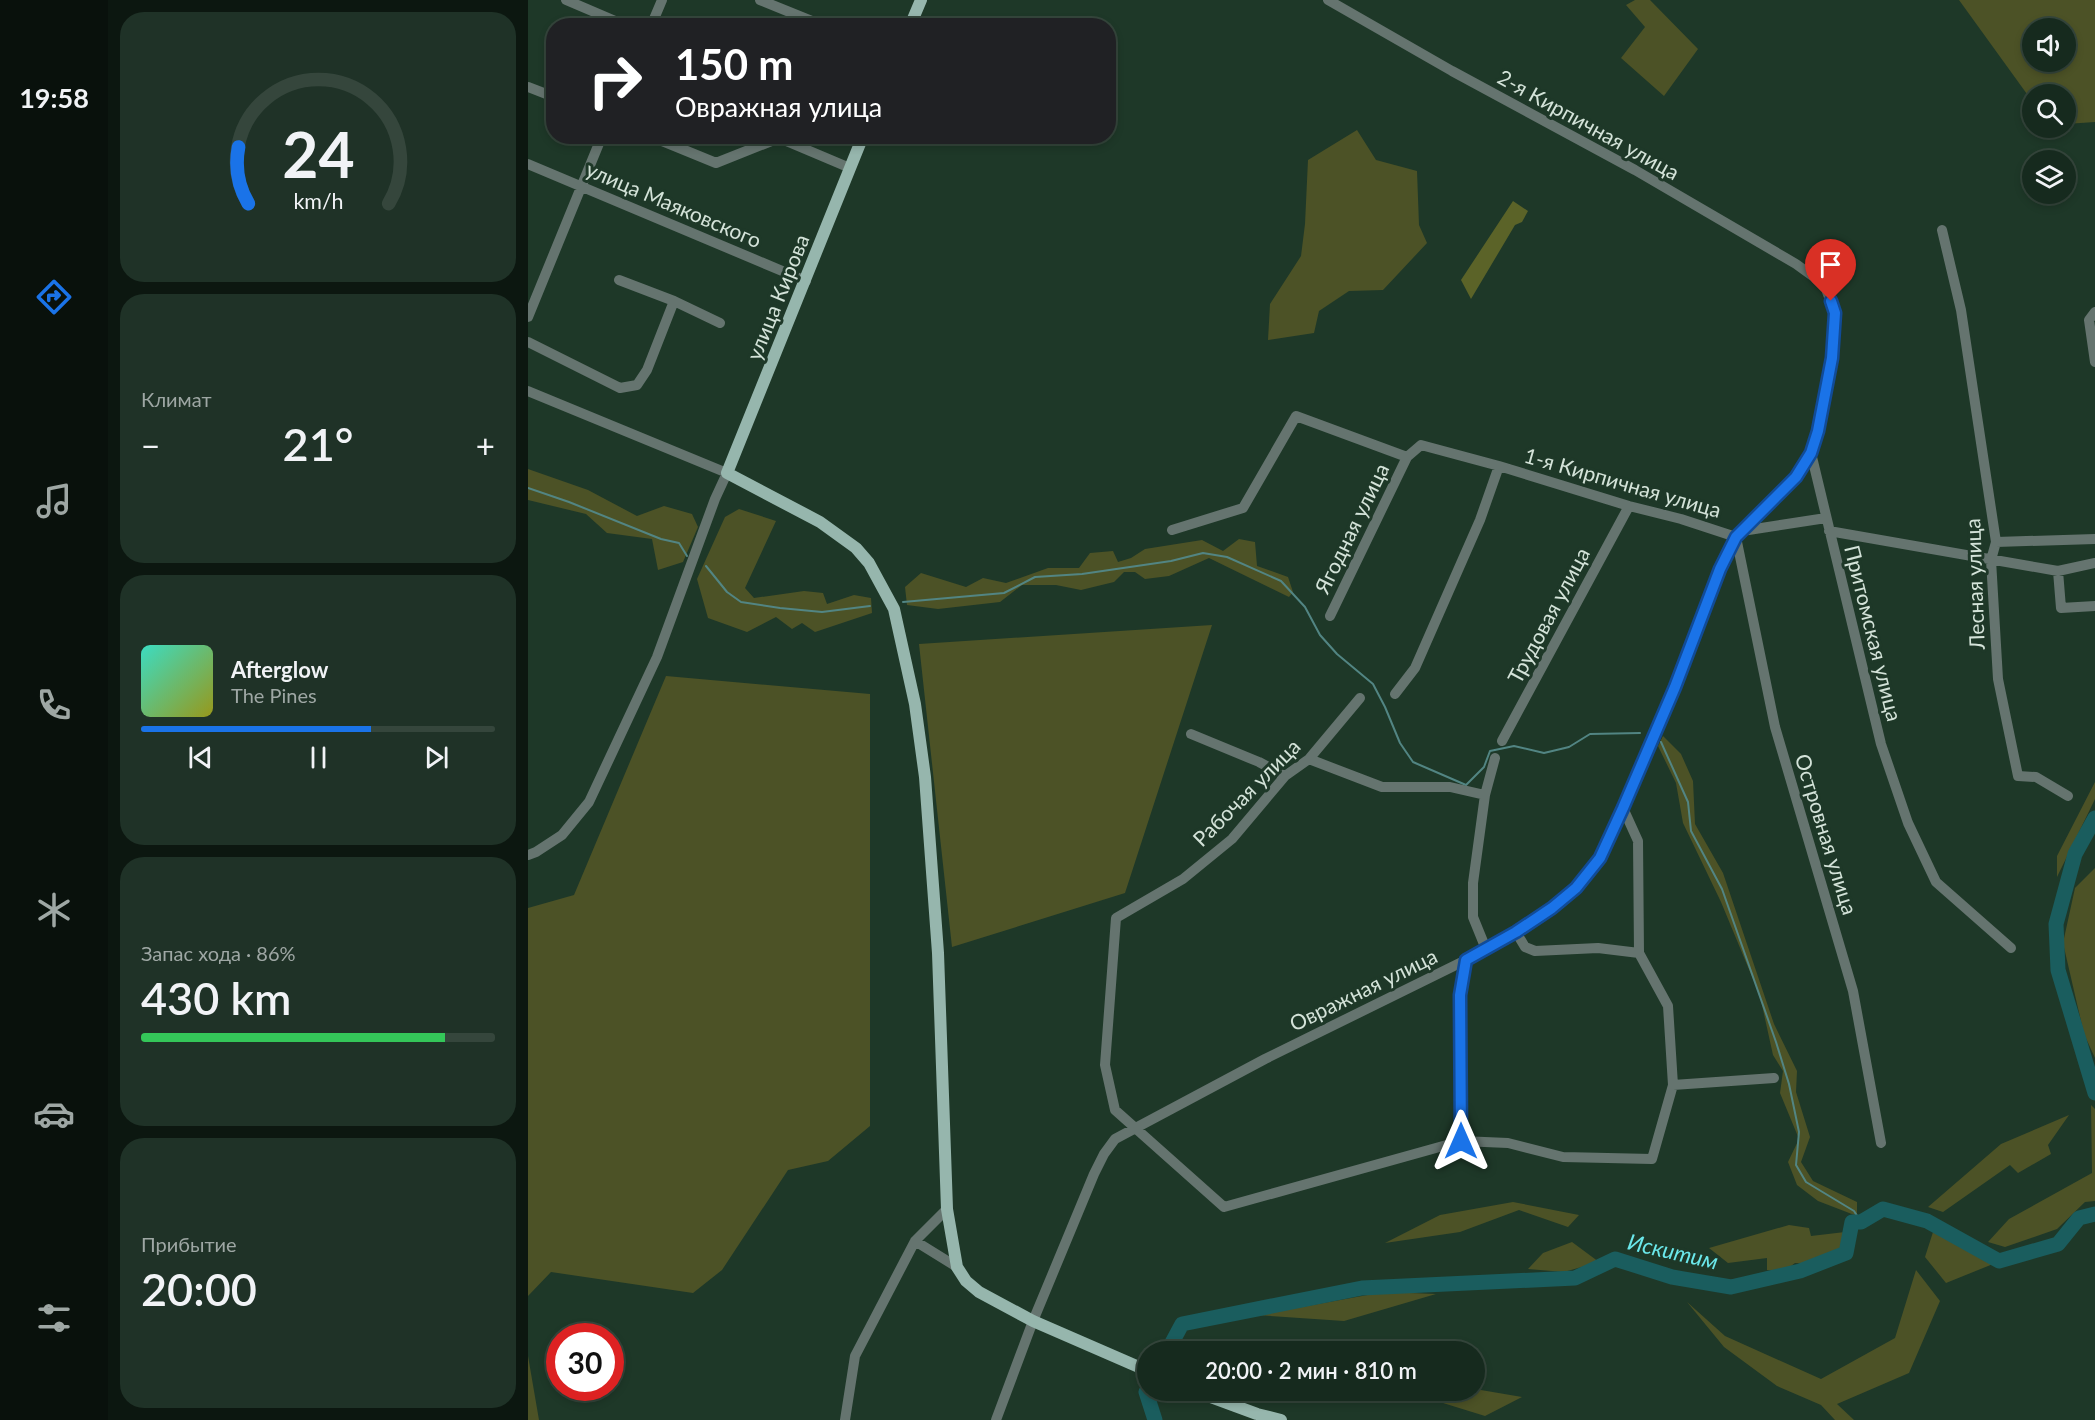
<!DOCTYPE html>
<html lang="ru">
<meta charset="utf-8">
<style>
body{margin:0;font-family:Lato,sans-serif;background:#1f3227;color:#f1f3f6;height:100vh;display:flex;flex-direction:column;font-size:22px;white-space:nowrap}
*{box-sizing:border-box;margin:0}
p{font-size:20px;color:#9ea7a4}
.icon{flex:none;width:33px;height:33px;fill:none;stroke:currentColor;stroke-width:2;stroke-linecap:round;stroke-linejoin:round}
.map{position:relative;flex:1;overflow:hidden}
.side{display:flex;flex-direction:column;gap:12px;padding:12px;background:#0c1710;width:420px}
.side>*{flex:none}
.banner{position:absolute;left:18px;top:18px;width:570px;height:126px;border-radius:24px;box-shadow:0 3px 9px #0003,0 0 0 2px #35463c;background:#202124;color:#fff;overflow:hidden}
.fabs{position:absolute;left:1494px;top:18px;display:grid;gap:12px}
.fabs a{display:grid;place-items:center;width:54px;height:54px;border-radius:50%;background:#162a1e;box-shadow:0 3px 9px #0003,0 0 0 2px #35463c;font-size:30px}
.speed{position:absolute;left:18px;top:1323px;display:flex;gap:12px;font-size:30px;font-weight:700;text-align:center}
.speed>*{display:grid;place-content:center;width:78px;height:78px;border-radius:50%;background:#162a1e;box-shadow:0 3px 9px #0003,0 0 0 2px #35463c;line-height:1}
.speed .limit{border:9px solid #d22;background:#fff;color:#111}
.pin{position:absolute;display:grid;place-items:center;width:51px;height:51px;color:#fff;margin:-62px -26px;border-radius:50% 50% 50% 0;rotate:-45deg;box-shadow:0 0 6px #0007}
.pin .icon{rotate:45deg}
.me{position:absolute;width:66px;margin:-33px;rotate:0deg;stroke-linejoin:round;filter:drop-shadow(0 0 4px #0008)}
.turn{display:flex;align-items:center;gap:21px;height:126px;padding:0 30px;font-size:27px}
.turn .icon{width:78px;height:78px;stroke-width:2.5}
.turn b{display:block;font-size:42px;line-height:51px}
.big{font-size:45px;font-weight:600;line-height:1.1}
.side .card{flex:1;display:flex;flex-direction:column;justify-content:center;gap:9px;min-width:0;padding:0 21px;border-radius:24px;background:#1f3227}
.side .dial{align-items:center;gap:0}
.dial svg{height:156px;overflow:visible;fill:none;stroke:#35463c;stroke-width:7;stroke-linecap:round;text-anchor:middle}
.dial text{fill:#f1f3f6;stroke:none}
.song{display:flex;align-items:center;gap:18px}
.cover{width:72px;height:72px;border-radius:9px;background:linear-gradient(135deg,hsl(170 70% 55%),hsl(60 70% 35%))}
.played{height:6px;border-radius:3px;background:linear-gradient(90deg,#1a73e8 65%,#35463c 65%)}
.keys{display:flex;justify-content:space-around;direction:ltr}
.heat{display:flex;justify-content:space-between;align-items:center;font-size:33px;direction:ltr}
.charge{height:9px;border-radius:4px;background:linear-gradient(90deg,#34c759 86%,#35463c 0)}
.trip{position:absolute;left:609px;top:1341px;width:348px;height:60px;border-radius:30px;background:#162a1e;box-shadow:0 3px 9px #0003,0 0 0 2px #35463c;font-weight:600;line-height:60px;text-align:center}
main{display:flex;flex:1;min-height:0}
.dock{display:flex;flex-direction:column;width:108px;justify-content:space-around;align-items:center;background:#09110c;color:#9ea7a4}
.dock .icon{width:42px;height:42px}
.dock .on{color:#1a73e8}
.dock b{font-size:27px;color:#f1f3f6}
.map>svg:first-child{display:block}
</style>
<main>
<nav class="dock">
<b>19:58</b>
<svg class="icon on" aria-label="directions" viewBox="0 0 24 24"><path d="M12 3l9 9-9 9-9-9zM9 14v-3h6M13 9l2 2-2 2"/></svg>
<svg class="icon" aria-label="music" viewBox="0 0 24 24"><path d="M9 18V5l10-2v13"/><circle cx="6" cy="18" r="3"/><circle cx="16" cy="16" r="3"/></svg>
<svg class="icon" aria-label="phone" viewBox="0 0 24 24"><path d="M5 4h4l2 5-3 2q2 4 5 5l2-3 5 2v4C11 20 4 13 5 4z"/></svg>
<svg class="icon" aria-label="climate" viewBox="0 0 24 24"><path d="M12 3v18M4 7l16 10M4 17L20 7"/></svg>
<svg class="icon" aria-label="car" viewBox="0 0 24 24"><path d="M5 17H2v-5l4-1 3-4h7l3 4 3 1v5h-3M9 17h6M6 11h13"/><circle cx="7" cy="17" r="2"/><circle cx="17" cy="17" r="2"/></svg>
<svg class="icon" aria-label="filters" viewBox="0 0 24 24"><path d="M4 7h16M4 17h16"/><circle cx="9" cy="7" r="2"/><circle cx="15" cy="17" r="2"/></svg>
</nav>
<section class="side">
<div class="card dial"><svg viewBox="0 0 100 80">
<path d="M14 69A42 42 0 1 1 86 69"/>
<path d="M14 69A42 42 0 0 1 9 40" stroke="#1a73e8"/>
<text x="50" y="56" font-size="32" font-weight="700">24</text>
<text x="50" y="72" font-size="11">km/h</text>
</svg></div>
<div class="card"><p>Климат</p>
<div class="heat"><a>−</a><b class="big">21°</b><a>+</a></div>
</div>
<div class="card">
<div class="song"><i class="cover"></i><div><b>Afterglow</b><p>The Pines</p></div></div>
<div class="played"></div>
<div class="keys"><svg class="icon" aria-label="previous" viewBox="0 0 24 24"><path d="M18 5L8 12l10 7zM5 5v14"/></svg><svg class="icon" aria-label="pause" viewBox="0 0 24 24"><path d="M8 5v14M16 5v14"/></svg><svg class="icon" aria-label="next" viewBox="0 0 24 24"><path d="M6 5l10 7-10 7zM19 5v14"/></svg></div>
</div>
<div class="card"><p>Запас хода · 86%</p><b class="big">430 km</b><div class="charge"></div></div>
<div class="card"><p>Прибытие</p><b class="big">20:00</b></div>
</section>
<div class="map">
<svg width="1567" height="1420" viewBox="0 0 1567 1420">
<rect width="100%" height="100%" fill="#1e3828"/>
<path fill="#4c5226" fill-rule="evenodd" d="M1107,0H1122L1170,49L1136,96L1093,58L1117,27L1098,5Z
M1431,0H1567V122L1538,124V94H1504V101ZM1504,28H1538V62H1504Z
M829,130L848,160L889,171L891,225L899,243L855,290L821,291L791,311L786,333L740,340L742,304L773,256L777,224L780,160Z
M0,469L60,490L109,516L136,506L164,514L170,527L155,562L130,570L124,539L79,533L58,514L0,500Z
M211,509L248,521L217,588L226,598L276,591L295,593L299,604L326,595L343,598L344,613L287,632L274,623L264,629L248,617L219,632L180,618L169,579L197,517Z
M711,539L727,542L729,566L760,577L765,592L761,597L681,558L641,576L617,579L607,572H596L586,582L553,590L528,585H494L472,602L410,609L379,605L377,587L393,573L438,587L455,578L478,583L520,568H551L562,553L585,551L590,562L603,558L617,549L674,540L695,551Z
M684,625L597,893L424,947L391,644Z
M138,676L342,694V1126L300,1161L260,1170L194,1270L165,1293L23,1272L0,1296V908L46,895Z
M1135,736L1153,754L1165,781L1167,824L1195,873L1246,1024L1269,1071L1268,1092L1282,1137L1273,1162L1285,1181L1329,1202V1216L1290,1201L1269,1185L1260,1162L1271,1139L1252,1093L1255,1071L1245,1055L1232,996L1193,902L1155,823L1148,783L1130,746Z
M1567,782V799L1529,877V856Z
M1567,868V1058L1556,1034L1535,943L1547,888Z
M1563,1105L1567,1109V1201L1557,1202L1529,1229L1477,1247L1460,1242L1481,1219L1564,1173Z
M1541,1115L1520,1145L1523,1154L1490,1173L1482,1165L1415,1212L1400,1207L1473,1144Z
M985,1202L1051,1215L1040,1227L991,1210L932,1232L857,1243L912,1215Z
M1261,1225L1281,1228L1283,1236L1317,1232L1312,1250L1282,1264L1267,1263L1255,1272L1239,1270V1258L1200,1263L1181,1248Z
M1406,1229L1465,1264L1418,1283L1397,1257Z
M1044,1242L1071,1262L1036,1272L1000,1269L1015,1253Z
M1388,1270L1412,1301L1381,1373L1309,1404L1326,1420H1307L1293,1405L1249,1386L1196,1347L1159,1302L1197,1336L1293,1379L1367,1338Z
M856,1292L908,1294L816,1321L729,1315Z
M0,1356L11,1420H0Z
M947,1389L994,1397L957,1416L915,1403H870L869,1391Z"/>
<path fill="#5b6328" d="M985,201L1000,211L994,222L987,225L943,299L933,280Z"/>
<g fill="none" stroke-linecap="round" stroke-linejoin="round">
<path stroke="#528583" stroke-width="2" d="M0,488L41,502L133,539L151,543L159,556
M178,566L199,592L213,602L252,608L294,612L342,606
M375,602L476,593L507,577L554,574L643,561L675,553L699,557L753,581L777,607L792,635L809,654L845,684L857,707L872,743L885,762L938,785L956,767L962,751L986,746L1016,753L1041,747L1062,734L1112,733
M1133,742L1160,802L1163,831L1194,889L1248,1042L1261,1084L1271,1132L1268,1165L1278,1182L1326,1211L1333,1222"/>
<path stroke="#1a5d5e" stroke-width="15" d="M1567,818L1547,854L1528,924L1530,970L1567,1093
M639,1352L654,1324L834,1288L1047,1278L1087,1259L1144,1277L1203,1287L1272,1271L1318,1253L1324,1222H1333L1355,1209L1399,1221L1471,1261L1530,1244L1551,1218L1567,1214
M620,1390L618,1392L627,1420"/>
<path stroke="#65746f" stroke-width="10" d="M38,0L99,26
M232,0L296,26
M800,0L924,71L1107,170L1268,264L1286,277L1298,289L1307,313L1304,358L1290,431L1283,453L1353,744L1380,823L1408,882L1483,948
M123,26L134,0
M0,87L26,97
M122,136L188,163L251,138L322,168
M0,164L278,281
M1414,230L1433,310L1468,542L1463,560L1470,679L1490,776L1508,777L1540,796
M91,280L146,301L192,323
M1567,312L1561,320L1567,362
M0,317L74,136
M0,342L92,388L109,385L119,370L146,301
M0,391L199,473L187,499L129,657L61,802L34,835L8,852L0,855
M644,530L715,508L768,416L879,457
M1214,531L1298,518
M1301,531L1530,571L1567,563
M1208,537L1247,727L1325,991L1353,1143
M1468,542L1567,539
M1530,571L1533,608L1567,606
M802,616L879,457L893,445L971,466L1101,506L1153,519L1208,537
M867,694L887,668L952,520L971,466
M832,698L781,759L757,776L704,839L655,879L588,918L577,1065L587,1110L696,1207L933,1141L980,1143L1035,1157L1124,1159L1145,1085L1140,1006L1111,953L1110,841L1095,808
M663,734L731,762L757,776
M974,741L1101,506
M781,759L854,787H922L957,795
M988,932L997,947L1007,951L1070,948L1111,953
M958,949L945,917V883L957,795L967,758
M1145,1085L1246,1078
M933,1141L932,995L938,960
M387,1241L429,1267
M317,1420L327,1356L387,1241L419,1209
M468,1420L505,1321L566,1174L576,1154L587,1139L737,1059L938,960L988,932L1024,908L1048,888L1072,858L1095,808L1147,687L1193,569L1208,537L1268,477L1283,453"/>
<path stroke="#96b6ad" stroke-width="12" d="M382,26L393,0
M335,136L199,473L292,522L328,548L341,563L366,609L387,704L397,777L410,953L419,1209L429,1267L438,1281L451,1292L505,1321L620,1371
M664,1390L729,1414L753,1420"/>
</g>
<g fill="none" stroke-linecap="round" stroke-linejoin="round">
<defs>
<path id="route" d="M933,1141L932,995L938,960L988,932L1024,908L1048,888L1072,858L1095,808L1147,687L1192,569L1208,537L1268,477L1283,453L1290,431L1304,358L1307,313L1303,301"/>
</defs>
<use href="#route" stroke="#114b97" stroke-width="15"/>
<use href="#route" stroke="#1a73e8" stroke-width="10"/>
</g>
<g text-anchor="middle" dominant-baseline="central" stroke-width="6" stroke-linejoin="round" paint-order="stroke">
<g font-size="21" fill="#d4e3d9" stroke="#1e3828">
<text transform="translate(1061 124) rotate(29)">2-я Кирпичная улица</text>
<text transform="translate(146 204) rotate(23)">улица Маяковского</text>
<text transform="translate(249 297) rotate(-68)">улица Кирова</text>
<text transform="translate(1095 482) rotate(16)">1-я Кирпичная улица</text>
<text transform="translate(823 528) rotate(-64)">Ягодная улица</text>
<text transform="translate(1446 584) rotate(-92)">Лесная улица</text>
<text transform="translate(1020 615) rotate(-62)">Трудовая улица</text>
<text transform="translate(1346 633) rotate(76)">Притомская улица</text>
<text transform="translate(718 792) rotate(-45)">Рабочая улица</text>
<text transform="translate(1299 834) rotate(73)">Островная улица</text>
<text transform="translate(835 989) rotate(-26)">Овражная улица</text>
</g>
<g font-size="22" font-style="italic" fill="#6be8eb" stroke="#1e3828">
<text transform="translate(1145 1251) rotate(13)">Искитим</text>
</g>
</g>
</svg>
<div class="fabs">
<a><svg class="icon" aria-label="sound" viewBox="0 0 24 24"><path d="M4 9h4l5-4v14l-5-4H4zM17 9q2 3 0 6"/></svg></a>
<a><svg class="icon" aria-label="search" viewBox="0 0 24 24"><circle cx="10" cy="10" r="6"/><path d="M15 15l6 6"/></svg></a>
<a><svg class="icon" aria-label="layers" viewBox="0 0 24 24"><path d="M12 4l9 5-9 5-9-5zM3 14l9 5 9-5"/></svg></a>
</div>
<div class="speed"><div class="limit">30</div></div>
<div class="pin" style="left:1303px;top:301px;background:#d93025"><svg class="icon" aria-label="arrive" viewBox="0 0 24 24"><path d="M6 21V4h12l-3 4 3 4H6"/></svg></div>
<svg class="me" style="left:933px;top:1141px" viewBox="-20 -20 40 40"><path d="M0-17L14 15 0 8-14 15z" fill="#1a73e8" stroke="#fff" stroke-width="4"/></svg>
<div class="trip">20:00 · 2 мин · 810 m</div>
<div class="banner">
<div class="turn"><svg class="icon" aria-label="right" viewBox="0 0 24 24"><path d="M7 20v-9h11M14 6l5 5-5 5"/></svg><div><b>150 m</b>Овражная улица</div></div>
</div>
</div>
</main>
